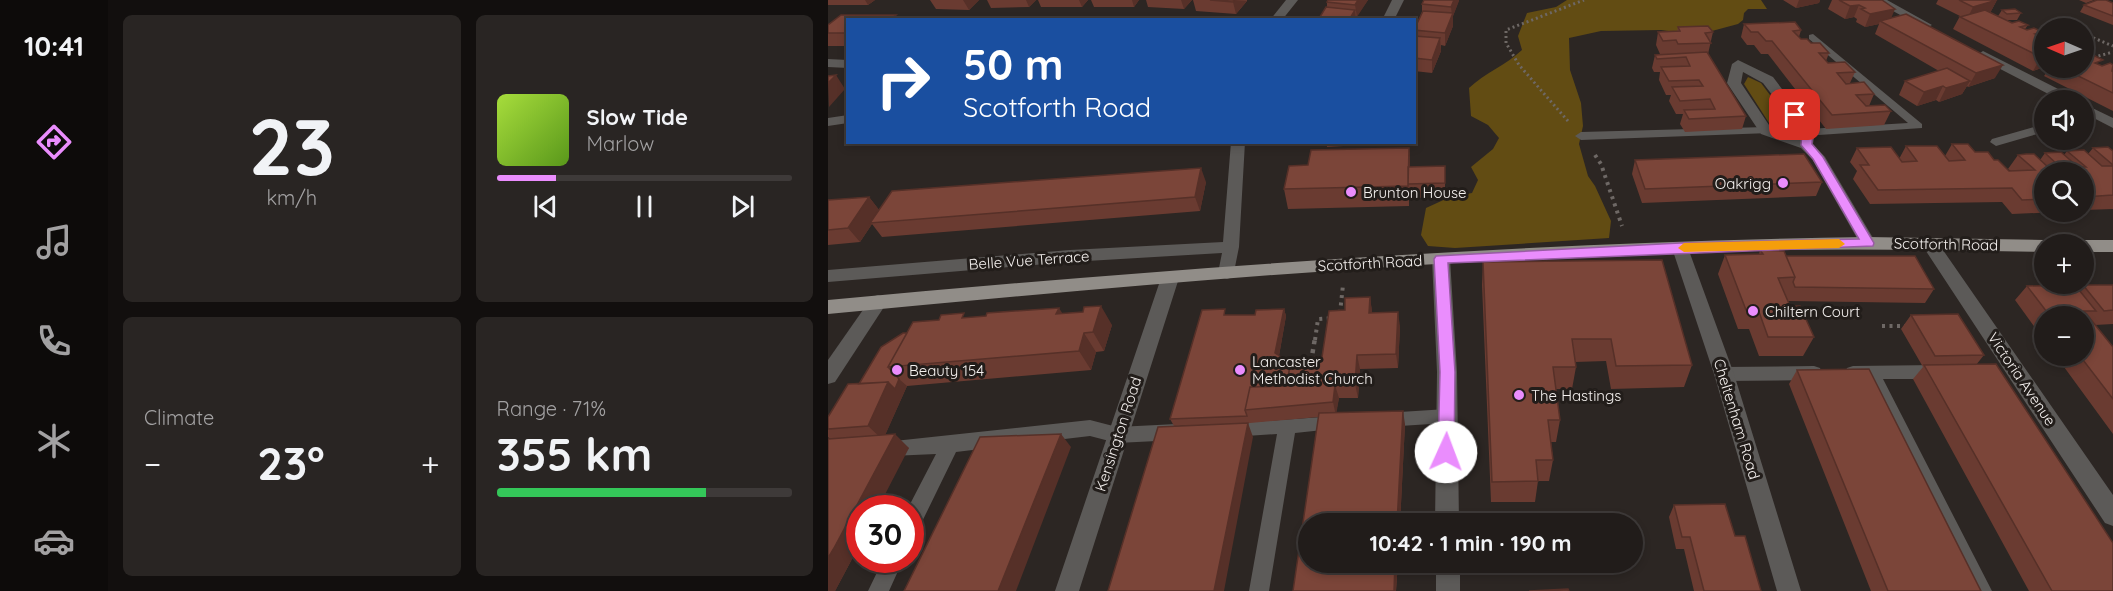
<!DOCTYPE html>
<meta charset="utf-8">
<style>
body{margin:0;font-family:Quicksand,sans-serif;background:#292523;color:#f1f3f6;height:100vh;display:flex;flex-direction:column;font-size:22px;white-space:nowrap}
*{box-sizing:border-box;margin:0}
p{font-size:20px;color:#a2a1a2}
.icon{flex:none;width:33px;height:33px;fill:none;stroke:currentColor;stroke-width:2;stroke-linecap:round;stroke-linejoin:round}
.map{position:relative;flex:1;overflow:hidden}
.drawer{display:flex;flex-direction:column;gap:15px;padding:15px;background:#120f0e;width:720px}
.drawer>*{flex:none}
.guide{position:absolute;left:18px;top:18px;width:570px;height:126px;border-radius:0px;box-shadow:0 3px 9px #0003,0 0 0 2px #3e3a39;background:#1a4fa0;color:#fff;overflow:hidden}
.needle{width:39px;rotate:272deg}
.buttons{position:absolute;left:1206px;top:18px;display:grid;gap:12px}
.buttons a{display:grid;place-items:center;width:60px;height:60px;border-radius:50%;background:#211c1a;box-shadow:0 3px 9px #0003,0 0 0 2px #3e3a39;font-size:30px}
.speed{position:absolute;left:18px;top:495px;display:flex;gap:12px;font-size:30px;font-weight:700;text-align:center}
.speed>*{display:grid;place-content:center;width:78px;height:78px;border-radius:50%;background:#211c1a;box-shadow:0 3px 9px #0003,0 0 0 2px #3e3a39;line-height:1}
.speed .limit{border:9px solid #d22;background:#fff;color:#111}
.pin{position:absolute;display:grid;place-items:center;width:51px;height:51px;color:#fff;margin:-26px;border-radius:12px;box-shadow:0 3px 9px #0006}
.me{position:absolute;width:66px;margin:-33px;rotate:2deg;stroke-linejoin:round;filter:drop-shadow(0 0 4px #0008)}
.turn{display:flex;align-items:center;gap:21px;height:126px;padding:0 18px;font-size:27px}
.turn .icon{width:78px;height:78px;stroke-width:2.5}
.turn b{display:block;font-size:42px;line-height:51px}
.big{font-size:45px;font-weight:800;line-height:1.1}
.drawer .tile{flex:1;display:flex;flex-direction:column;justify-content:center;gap:9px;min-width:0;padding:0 21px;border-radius:9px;background:#292523}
.drawer .dial{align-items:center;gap:0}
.dial b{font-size:78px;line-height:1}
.song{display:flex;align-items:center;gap:18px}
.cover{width:72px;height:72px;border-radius:9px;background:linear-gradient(135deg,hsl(80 70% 55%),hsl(90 70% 35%))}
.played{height:6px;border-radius:3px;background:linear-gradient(90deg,#ea8dfd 20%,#3e3a39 20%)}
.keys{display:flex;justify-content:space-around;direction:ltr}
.heat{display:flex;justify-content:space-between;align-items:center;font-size:33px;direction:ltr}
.charge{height:9px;border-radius:4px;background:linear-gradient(90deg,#34c759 71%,#3e3a39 0)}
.drawer .tiles{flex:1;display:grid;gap:15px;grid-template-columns:repeat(2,1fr)}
.trip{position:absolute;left:470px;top:513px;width:345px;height:60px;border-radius:30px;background:#211c1a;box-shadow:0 3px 9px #0003,0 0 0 2px #3e3a39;font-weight:800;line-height:60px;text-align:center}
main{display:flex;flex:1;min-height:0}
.tabs{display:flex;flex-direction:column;width:108px;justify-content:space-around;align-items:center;background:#0d0b0a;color:#a2a1a2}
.tabs .icon{width:42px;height:42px}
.tabs .on{color:#ea8dfd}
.tabs b{font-size:27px;color:#f1f3f6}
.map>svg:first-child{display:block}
</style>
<main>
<nav class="tabs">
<b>10:41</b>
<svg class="icon on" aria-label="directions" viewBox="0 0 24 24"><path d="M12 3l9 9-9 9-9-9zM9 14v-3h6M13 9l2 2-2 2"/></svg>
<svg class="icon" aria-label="music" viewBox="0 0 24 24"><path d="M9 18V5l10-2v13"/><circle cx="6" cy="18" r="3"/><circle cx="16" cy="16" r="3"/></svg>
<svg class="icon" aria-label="phone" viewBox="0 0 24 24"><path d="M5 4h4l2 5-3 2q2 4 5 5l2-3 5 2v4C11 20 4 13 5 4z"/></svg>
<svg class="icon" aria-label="climate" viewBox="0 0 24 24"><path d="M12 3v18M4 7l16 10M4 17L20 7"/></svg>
<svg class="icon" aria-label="car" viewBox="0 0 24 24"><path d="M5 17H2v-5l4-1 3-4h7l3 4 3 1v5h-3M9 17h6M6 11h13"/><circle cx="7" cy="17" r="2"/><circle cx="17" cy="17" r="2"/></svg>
</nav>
<section class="drawer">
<div class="tiles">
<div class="tile dial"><b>23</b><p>km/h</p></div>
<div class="tile">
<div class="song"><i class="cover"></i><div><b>Slow Tide</b><p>Marlow</p></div></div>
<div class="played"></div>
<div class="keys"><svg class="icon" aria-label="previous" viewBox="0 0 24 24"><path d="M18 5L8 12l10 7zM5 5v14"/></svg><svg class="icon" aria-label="pause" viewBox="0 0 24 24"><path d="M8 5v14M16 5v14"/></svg><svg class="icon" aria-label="next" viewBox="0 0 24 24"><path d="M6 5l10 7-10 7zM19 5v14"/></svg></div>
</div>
<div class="tile"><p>Climate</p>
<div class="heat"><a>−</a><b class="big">23°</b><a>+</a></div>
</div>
<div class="tile"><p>Range · 71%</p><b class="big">355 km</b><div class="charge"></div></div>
</div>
</section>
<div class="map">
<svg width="1285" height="591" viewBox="0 0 1285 591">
<rect width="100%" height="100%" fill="#2c2623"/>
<path fill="#624c13" d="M739,0H933L939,9H920L916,13L915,20L910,24L869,35L833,30L773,31L741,38L742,70L753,103L755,126L751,144L760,176L767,186L783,221L781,238L627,248L600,246L593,235L598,208L622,197L644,193L650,180L643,167L665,149L671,138L660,125L643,116L641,88C657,73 678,65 694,50L690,36L699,13L728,7Z
M920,77L933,83L965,126L959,133L943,126L916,84Z"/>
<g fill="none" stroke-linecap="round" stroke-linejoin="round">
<path stroke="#6e6865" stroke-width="3" stroke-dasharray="2 3" stroke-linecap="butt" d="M1228,22L1243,28
M1256,34L1285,46
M1256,60L1285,52
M740,121L691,65L678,43V30L756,0"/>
<path stroke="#6e6865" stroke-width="4" stroke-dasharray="3 4.5" stroke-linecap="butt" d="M767,155L773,164L794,226
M512,313L515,285
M1054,326H1079
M487,340L490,319L505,318"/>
<path stroke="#6e6865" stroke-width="4.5" stroke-dasharray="4 5" stroke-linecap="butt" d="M483,362L487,338"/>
<path fill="#5c5a58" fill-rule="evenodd" d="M985,34L1094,124V128L976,136V130L980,129L1080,123L981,39V35Z
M1216,124V132L1168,146L1162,142L1164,139Z
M938,127L942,129V133L753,140L747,136L753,132Z
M1109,365L1115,367L1117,372L1115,377L1109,379H1055L1164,591H1143L1038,379L1019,378L1017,373L1019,368L1025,366Z
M986,366L992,368L994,373L992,378L986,380L896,381L890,379L888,374L890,369L896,367Z
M619,409L625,411L628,416L625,421L619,423L556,427L550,425L547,420L550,415L556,413Z
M508,416L514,418L517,423L514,428L467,433L441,591H421L449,434L403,437L397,434L394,429L397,424Z
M262,420L289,427L349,424L355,427L358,432L355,437L349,440L289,443L262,436L128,452L89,532L82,534V508H80L108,454L63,456L57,454L54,448L57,442Z
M55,560H75L61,591H40Z"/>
<path fill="#5c5a58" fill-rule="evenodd" d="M458,0H470L454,20H442Z
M564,0H576L566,20H554Z
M1045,0H1059L1104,25L1098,28L1094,27Z
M1155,51L1246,97L1248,100H1232L1151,58L1149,55Z
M0,59L20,60V68L0,67Z
M910,60L945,77L985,130L987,133L985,144L997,157L1048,243L1046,247H1034L984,159L973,148L933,134L899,83L904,64ZM915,72L935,83L973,133L972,138L943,128L913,83Z
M1256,104L1285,118V128L1256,113Z
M20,115V123L0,126V118Z
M403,142H417L411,247L405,277L399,279L393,277L390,273L394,253L242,262L0,282V270L242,250L395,242Z
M1102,238L1108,240L1285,495V526L1277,523L1096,248L1094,244L1096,240Z
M852,242L858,244L860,248L906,374L973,591H949L886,374L844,248L846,244Z
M613,253L619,255L622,259L629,372L631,524H607L609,372L604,259L607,255Z
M342,272L348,274L351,278L251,591H227L333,278L336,274Z
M608,562H632V591H608Z"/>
<path fill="#5c5a58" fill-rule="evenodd" d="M50,295L56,297L59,302L56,307L7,382L0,384V360L44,297Z"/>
<path fill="#918d88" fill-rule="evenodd" d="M1039,237L1216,240L1224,244H1216V252C1114,250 1012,248 910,251C606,258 303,285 0,314V300C346,268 691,242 1039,237Z
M1256,240H1285V252H1256V244H1248Z"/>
</g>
<path fill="#6a3b31" d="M0,0H47L40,5H0Z
M102,0H151L141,10L108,9Z
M159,0H208L201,7L163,8Z
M210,0H260L254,7H213Z
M263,0H311L306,7H266Z
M318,0H364L356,9L320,7Z
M365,0H419V1L408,14L368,11Z
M500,0H540L528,17V20H490L499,8V2Z
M596,0H631L625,16V26L617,46L613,45V51L604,73L586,71V29L594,12V4Z
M955,0H992L991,3L968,8Z
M1004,0H1054L1063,18L1167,78L1140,87L1139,86L1134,94L1111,102L1108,100L1089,106L1071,95L1077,81L1111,71L1047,34L1051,24L1037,27L1028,22L1029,19L1026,17L1017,19L1000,9Z
M1110,0H1169L1162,13L1170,16L1174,10L1193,13L1189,20H1178L1184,23L1200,25L1197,29L1214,37H1216V67L1205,71L1125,29L1132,16L1108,4Z
M1251,0H1266L1258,3Z
M1285,3V25L1252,12L1256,5Z
M20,20V46H0V25Z
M916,24L973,30L971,37L973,39L1001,53L998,61L1000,63L1027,72L1022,83L1046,94L1041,106L1063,111L1056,125L998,129L940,54H933L926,45H919L913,37Z
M850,27L885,32L880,54L918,116L914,129L857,132L852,124L855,114H848L841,101L843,95H838L831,80L832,72H826L824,68L827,55L846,54H832L828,45L830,32L849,31Z
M1271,65L1274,66L1285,65V111L1216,76L1222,68H1256Z
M499,142H532V145L499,147Z
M1124,144L1166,160L1181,171H1183L1180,169L1190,155L1212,160L1217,153L1236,155L1239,151L1260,154L1265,148L1285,151V209L1256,210V172H1216V212H1230L1184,214L1174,202L1042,204L1025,179L1029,171L1022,162L1029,148L1071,159L1078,146L1117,156Z
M581,148L582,167L617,166V197L581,198V206L460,209L456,189L480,165Z
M807,160L994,182L988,196L814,203L804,174Z
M378,182L372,211L54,237L44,224L32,242L0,245V200L41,197L51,210Z
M932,250L958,256L1106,289L1097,303L960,301L962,306L986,337L975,356H931L921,329H910L890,274L897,255L931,254Z
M655,262L864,365L856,387L783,389L778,361L747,362L748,367L744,389H728L732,420L728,442H723L725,460L721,481H710L707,502H663L654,285Z
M1255,285H1285V324L1267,325L1285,347V434L1228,356H1256V316H1216V340L1187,300L1199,286L1251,290Z
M542,297L544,313L572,326L570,368L532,369L530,398H511L508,412L577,424L572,524H480V562H570L568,591H465L491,417L422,423L346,426L342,419L400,315H427L456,309L458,316L451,356L462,363L494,357L517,310Z
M234,313L284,325L276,351L268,352L263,370L79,386L57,435L81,448L32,508V544L7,591L2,439L0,437V417L79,333L139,318Z
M1083,315L1156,355L1148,365L1285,591H1201L1085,379L1095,367L1073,329Z
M969,370L1153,591H1043L961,384Z
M846,505L907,536L933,591H866L856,549H848L841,517Z"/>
<path fill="#563028" d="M37,0H47L40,5Z
M135,0H151L141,10Z
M198,0H208L201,7Z
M251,0H260L254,7Z
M304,0H311L306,7Z
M353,0H364L356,9Z
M406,0L419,1L408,14L405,2Z
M530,0H540L529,17L527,5Z
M626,0H631V1L625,16V26L617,46V33L624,16L623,7Z
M971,0H992L991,3L968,8Z
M1169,0L1162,13L1139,19L1145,7Z
M1031,5L1026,17L1017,19L1022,6Z
M1067,9L1062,21H1052L1051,24L1037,27L1042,14Z
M527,10L528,20H521Z
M68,15L70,20H62Z
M612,38L613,51L604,73V60Z
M1216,56V67L1205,71L1213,57Z
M1175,65L1167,78L1140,87L1148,73Z
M8,75L17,89L1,107L0,83Z
M1142,81L1134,94L1111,102L1118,88Z
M1115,86L1108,100L1089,106L1096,92Z
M581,148L582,167L580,184L581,206L580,186Z
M373,168L378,182L372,211L367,197Z
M41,197L52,211L42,223L44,224L32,242L20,228Z
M542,297L544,311L543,327L541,313Z
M273,306L284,325L276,351L265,332Z
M231,308L243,327L228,314Z
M456,309L458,316L450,361L447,353Z
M570,312L572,326L570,368L568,354Z
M256,333L268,352L263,370L251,351Z
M529,355L532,369L530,398L527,384Z
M71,379L79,386L55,440L40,426L60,382Z
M507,385L511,398L508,416L505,402Z
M575,411L577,424L572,524H569Z
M420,423L425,437L396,591H386Z
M67,434L81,448L50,508H32V544L7,591H0V558Z
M233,434L243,447L188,591H170Z
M567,562H570L568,591H566Z"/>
<path fill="#7b4539" stroke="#563028" stroke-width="1.5" d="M382,0H406L405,2Z
M500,0H530L527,5L499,2Z
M596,0H626L623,7L594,4Z
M1011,0H1054L1067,9L1042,14L1033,9L1037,8L1031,5L1022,6Z
M1131,0H1169L1145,7Z
M1269,0H1278L1285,3V16L1256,5Z
M498,7L527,10L521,20H490Z
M1187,9L1193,13L1179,14L1174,10Z
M1157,10L1184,23L1191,21L1200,25L1192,27L1199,30L1206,28L1215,32L1207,34L1214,37H1216V56L1213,57L1132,17Z
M595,11L625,13L617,33L586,30Z
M1078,14L1175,65L1148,73L1052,21Z
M13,15H68L62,20H20V33H0V25Z
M967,22L973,30L965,31L973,39H979L983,43H992L1001,53H991L1000,63L1017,62L1027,72L1009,73L1018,84L1036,82L1046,94L1028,95L1038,106L1057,105L1063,111L1004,115L944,41H938L930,32H923L916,24Z
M880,26L885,32L877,33L883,43L850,44L848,40L835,41L830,32L852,31L850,27Z
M586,36L612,38L604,60L586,58Z
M879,52L918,116L861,119L856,110L887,109L882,99L852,101L844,87L875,86L871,80L841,81L833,67L862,66L858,57L829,59L827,55Z
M1265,55L1275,60L1267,63L1274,66L1282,63L1285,65L1284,71H1285V93L1234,68H1256V57L1257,58Z
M1119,68L1142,81L1118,88L1115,86L1096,92L1077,81Z
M8,75L0,83V76Z
M1124,144H1140L1147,152H1160L1166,160H1170L1181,171L1207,170L1190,155L1198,154H1206L1222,169L1233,168L1217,153L1233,152L1250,167H1258L1239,151L1256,150L1274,166H1285V195L1256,197V172H1216V199L1194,200L1184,188L1050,190L1032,165H1041L1029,148L1063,147L1074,162L1089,161L1078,146H1109L1121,161L1137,160Z
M1280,147L1285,151V165L1265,148Z
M581,148L580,186L456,189L461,166L480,165L483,150Z
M976,154L994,182L817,189L807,160Z
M617,166V183L580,184V167Z
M373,168L367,197L42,223L64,191Z
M41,197L20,228L0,230V200Z
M932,250L956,251L967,277L950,278L962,306H972L986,337H940L930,309L918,310L897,255L935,254Z
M958,256H1087L1106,289L967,287L965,282L967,277Z
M834,260L864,365L788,366L783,339H744L748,367H725L732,420H720L725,460H708L710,481L664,482L655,262Z
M1247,285L1268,311H1256L1285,347V399L1252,356H1256V316H1222L1199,286Z
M1255,285H1285V310L1276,311Z
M542,297L541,313L570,312L568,354L529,355L527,384L507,385L505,402L417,410L422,387L459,386L463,359L494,357L501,311L517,310V298Z
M273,306L265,332L256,333L251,351L60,367L85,322L111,320L113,315L136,313L134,318L158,316L159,313L231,308L228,314L255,312L256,307Z
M397,309L396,315H427L428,310L456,309L447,353L462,363L459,386L422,387L417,410L419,416L342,419L374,310Z
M1130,314L1156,355L1107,356L1083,315Z
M75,333H79L60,367L71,379L67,389L60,382L31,384L53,347Z
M1168,364L1285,543V591H1224L1096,365Z
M1041,369L1153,591H1060L969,370Z
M60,382L40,426L0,429V417L20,384Z
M575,411L569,524H480V562H567L566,591H465L491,413Z
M420,423L386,591H280L330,427Z
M67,434L6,548L0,558V439Z
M233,434L170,591H76L152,437Z
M897,504L907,536H917L933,591H876L862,537H854L846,505Z
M740,589L741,591H701Z"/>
<path fill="#ea8dfd" stroke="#985ca4" stroke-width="1.5" d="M967,112L970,113L985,133L984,144L995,157L1046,243L1045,246L620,263L627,372L626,452L624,457L618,459L612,457L610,452L612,372L606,259L608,256L852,243L1031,239L985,159L973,145L974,133L961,115Z"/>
<path fill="#f59e0b" d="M1011,239L1017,244L1011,248L856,252L850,248L856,243Z"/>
<g fill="#ea8dfd" stroke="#221d1a" stroke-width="2">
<circle cx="955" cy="183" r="6"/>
<circle cx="523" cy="192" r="6"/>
<circle cx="925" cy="311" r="6"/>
<circle cx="69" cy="370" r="6"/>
<circle cx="412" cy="370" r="6"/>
<circle cx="691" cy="395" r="6"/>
</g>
<g text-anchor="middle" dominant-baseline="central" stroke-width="6" stroke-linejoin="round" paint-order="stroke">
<g font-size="15" fill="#f5f1ef" stroke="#221d1a" text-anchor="start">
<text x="943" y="183" text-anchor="end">Oakrigg</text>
<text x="535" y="192">Brunton House</text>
<text x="937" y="311">Chiltern Court</text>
<text x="424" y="361">Lancaster<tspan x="424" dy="17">Methodist Church</tspan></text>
<text x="81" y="370">Beauty 154</text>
<text x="703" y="395">The Hastings</text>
</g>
<g font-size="15" fill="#f5f1ef" stroke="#221d1a">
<text transform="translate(1118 244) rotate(1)">Scotforth Road</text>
<text transform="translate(201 260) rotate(-4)">Belle Vue Terrace</text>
<text transform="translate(542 263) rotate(-3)">Scotforth Road</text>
<text transform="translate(1194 379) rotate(56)">Victoria Avenue</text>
<text transform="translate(909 419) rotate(73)">Cheltenham Road</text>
<text transform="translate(290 434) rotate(-72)">Kensington Road</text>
</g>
</g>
</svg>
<div class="buttons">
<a><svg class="needle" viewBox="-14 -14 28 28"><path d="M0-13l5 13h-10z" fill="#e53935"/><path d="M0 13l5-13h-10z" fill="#a2a1a2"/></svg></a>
<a><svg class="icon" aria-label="sound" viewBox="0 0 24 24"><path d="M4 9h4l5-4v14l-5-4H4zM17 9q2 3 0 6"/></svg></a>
<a><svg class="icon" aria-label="search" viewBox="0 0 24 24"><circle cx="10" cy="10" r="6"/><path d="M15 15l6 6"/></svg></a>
<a>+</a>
<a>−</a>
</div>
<div class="speed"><div class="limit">30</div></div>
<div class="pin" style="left:967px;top:115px;background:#d93025"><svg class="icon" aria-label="arrive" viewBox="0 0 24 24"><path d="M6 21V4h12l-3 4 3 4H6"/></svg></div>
<svg class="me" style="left:618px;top:452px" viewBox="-20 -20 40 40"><circle r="19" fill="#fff"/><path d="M0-13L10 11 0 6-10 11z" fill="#ea8dfd"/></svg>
<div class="trip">10:42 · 1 min · 190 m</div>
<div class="guide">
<div class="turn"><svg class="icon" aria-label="right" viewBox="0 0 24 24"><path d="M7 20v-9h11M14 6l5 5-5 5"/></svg><div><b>50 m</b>Scotforth Road</div></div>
</div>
</div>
</main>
